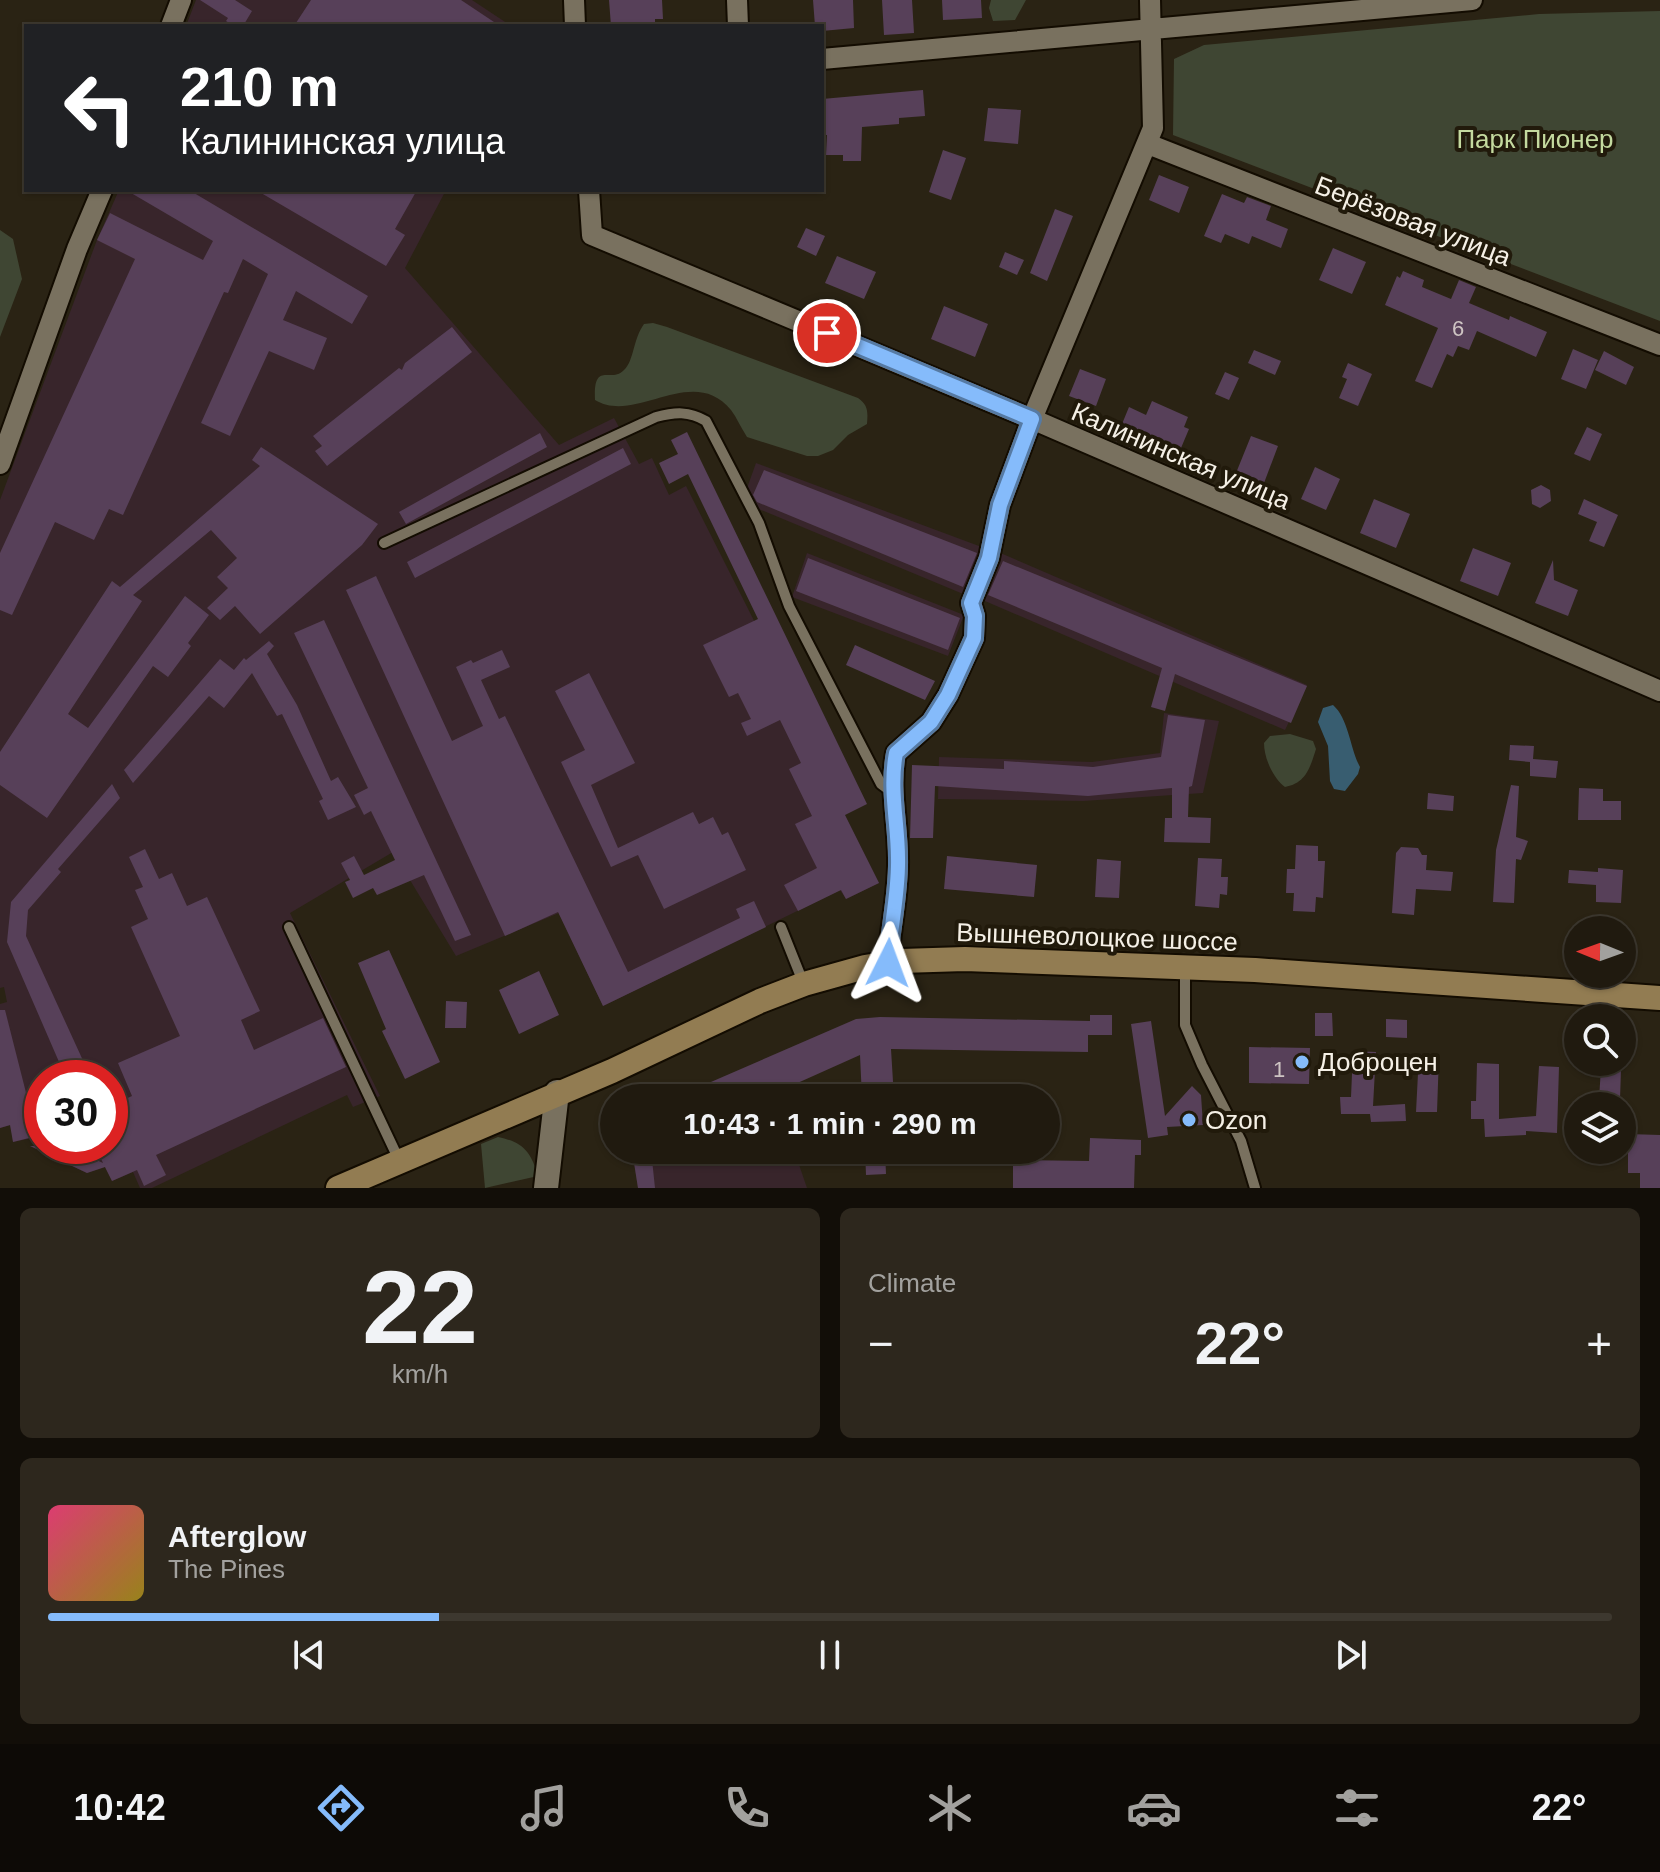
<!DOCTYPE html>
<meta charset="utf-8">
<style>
body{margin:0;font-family:Arial,sans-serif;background:#2d271d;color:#f1f3f6;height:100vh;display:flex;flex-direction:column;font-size:30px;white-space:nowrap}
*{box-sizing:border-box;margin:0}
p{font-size:26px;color:#a2a19e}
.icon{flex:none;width:44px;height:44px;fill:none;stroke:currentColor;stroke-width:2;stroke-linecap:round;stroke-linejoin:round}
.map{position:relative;height:1188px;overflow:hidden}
.panel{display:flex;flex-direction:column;gap:20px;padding:20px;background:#120e08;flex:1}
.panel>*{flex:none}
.banner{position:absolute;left:24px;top:24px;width:800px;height:168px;border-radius:0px;box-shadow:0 2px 6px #0004,0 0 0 2px #3d382f;background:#202124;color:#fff;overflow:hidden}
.needle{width:52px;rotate:271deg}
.tools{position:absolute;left:1564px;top:916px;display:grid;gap:16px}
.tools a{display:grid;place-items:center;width:72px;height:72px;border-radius:50%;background:#201a0f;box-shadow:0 2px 6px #0004,0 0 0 2px #3d382f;font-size:40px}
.speed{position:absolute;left:24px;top:1060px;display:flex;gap:16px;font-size:40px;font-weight:700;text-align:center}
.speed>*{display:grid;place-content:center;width:104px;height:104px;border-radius:50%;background:#201a0f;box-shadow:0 2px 6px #0004,0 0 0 2px #3d382f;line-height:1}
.speed .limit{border:12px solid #d22;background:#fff;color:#111}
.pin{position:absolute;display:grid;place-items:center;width:68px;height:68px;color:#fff;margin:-34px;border:4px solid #fff;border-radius:50%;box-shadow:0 2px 8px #0007}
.me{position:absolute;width:88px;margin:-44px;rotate:3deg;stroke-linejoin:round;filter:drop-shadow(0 0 6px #0008)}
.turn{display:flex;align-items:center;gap:28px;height:168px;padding:0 24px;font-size:36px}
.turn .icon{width:104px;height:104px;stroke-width:2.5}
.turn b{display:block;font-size:56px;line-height:68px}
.big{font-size:60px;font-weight:600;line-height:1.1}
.panel .card{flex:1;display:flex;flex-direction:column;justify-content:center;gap:12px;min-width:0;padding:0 28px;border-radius:12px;background:#2d271d}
.panel .dial{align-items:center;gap:0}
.dial b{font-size:104px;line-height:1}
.song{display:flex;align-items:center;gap:24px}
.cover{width:96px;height:96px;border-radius:12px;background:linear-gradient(135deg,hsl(340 70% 55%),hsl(50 70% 35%))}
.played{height:8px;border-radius:4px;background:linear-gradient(90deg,#85bbfb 25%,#3d382f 25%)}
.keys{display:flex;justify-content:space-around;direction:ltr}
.heat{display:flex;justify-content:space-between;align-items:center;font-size:44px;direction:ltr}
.panel .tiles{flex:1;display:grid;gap:20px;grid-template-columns:1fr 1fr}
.card:last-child{grid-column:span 2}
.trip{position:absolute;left:600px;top:1084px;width:460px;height:80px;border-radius:40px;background:#201a0f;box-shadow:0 2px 6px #0004,0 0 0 2px #3d382f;font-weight:600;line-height:80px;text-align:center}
.tab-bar{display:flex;height:128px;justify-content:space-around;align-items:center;background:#0d0a06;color:#a2a19e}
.tab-bar .icon{width:56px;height:56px}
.tab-bar .active{color:#85bbfb}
.tab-bar b{font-size:36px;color:#f1f3f6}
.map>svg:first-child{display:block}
</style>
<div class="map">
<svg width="1660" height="1188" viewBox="0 0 1660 1188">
<rect width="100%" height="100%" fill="#2a2314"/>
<path fill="#38252b" d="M196,0H472L511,26H186Z
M119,190H446L405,268L559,445L614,418L639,464L652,458L669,495L686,486L784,680L837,800L879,883L846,899L840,890L603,1006L559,913L456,956L393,852L290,913L380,1096L353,1107L347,1095L152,1188H140L133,1172L112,1181L105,1167L87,1173L37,1150L42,1139V1146H110V1078H42V1136L13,1142L11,1125L0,1128V1004L7,1002L4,987L0,988V500L97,240Z
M756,463L987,549L968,596L742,502Z
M998,552L1307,685L1285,730L978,598Z
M807,553L964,615L948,656L792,597Z
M1164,713L1219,721L1203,793L1083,801L938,799L939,757L1092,762L1160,753Z
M632,1150H794L807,1188H638Z"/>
<path fill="#3f4633" d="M991,0H1026L1015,20L993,21L989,8Z
M1660,11V321L1173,135L1174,59L1204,45L1539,14Z
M0,230L13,239L22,279L0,337Z
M653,323L667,327L858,398C868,405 868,411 867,424L848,435L833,450L818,456H807L747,437C741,428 737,418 731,410C692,363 636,425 595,400C593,360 611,384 624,370C634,361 633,339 644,324Z
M1290,734L1313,741L1316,749C1310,768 1306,783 1285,787C1273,778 1264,758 1264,743L1270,736Z
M498,1137C522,1142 531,1151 538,1176L485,1188L481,1144Z"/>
<path fill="#385d70" d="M1333,705C1349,719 1350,749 1360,767L1358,774L1345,791L1334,789L1330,781L1328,746L1318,722L1323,708Z"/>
<path fill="#574059" d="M200,0H235L252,11L243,26H234L226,21L228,18Z
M311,0H461L500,26H294Z
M609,0H662L663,19H655V26H611Z
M813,0H853L854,28L822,31V26H815Z
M882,0H912L914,33L884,35Z
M942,0H981L982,18L943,20Z
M923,90L925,116L899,118V124L862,127L861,161H843V155H826L827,135H822V99Z
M988,108L1021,110L1018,144L984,141Z
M943,150L966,158L951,200L929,192Z
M1159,175L1189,187L1179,213L1149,200Z
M126,190H189L368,296L352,324L296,291L283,320L327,338L314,370L269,351L230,436L201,423L268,274L243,259L228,293L224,292L123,515L109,509L94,540L55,522L12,615L0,610V553L135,259L97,240L110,213L203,260L213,241Z
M256,190H417L395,229L405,235L386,266Z
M1222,194L1244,203L1247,197L1271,206L1266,220L1288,229L1281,248L1252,236L1249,244L1225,234L1221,243L1204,236Z
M1055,209L1073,216L1047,281L1030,273Z
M806,228L825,236L816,256L797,247Z
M1333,248L1366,262L1352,294L1319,280Z
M1005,252L1024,260L1017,275L999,267Z
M837,256L876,272L864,299L825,283Z
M1403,271L1424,280L1422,287L1451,299L1459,280L1476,287L1469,303L1509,320L1510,316L1547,332L1536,357L1477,331L1469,350L1458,346L1453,357L1447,354L1432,388L1415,381L1438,328L1385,305L1397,276L1400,278Z
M944,306L988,324L975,357L931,339Z
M452,327L472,352L327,466L315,451L322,446L313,436L399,368L402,370L405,363Z
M1573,349L1598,360L1586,389L1561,379Z
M1254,350L1281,361L1275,375L1248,363Z
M1604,351L1634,367L1626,385L1595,370Z
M1348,363L1372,374L1358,406L1339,398L1347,379L1342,377Z
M1080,369L1106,379L1096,406L1069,396Z
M1225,372L1239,378L1229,400L1215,394Z
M1152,401L1188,417L1184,427L1189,429L1181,448L1141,431L1133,449L1115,441L1129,407L1146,415Z
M1587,427L1602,434L1590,461L1574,454Z
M687,432L867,804L845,815L879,883L846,899L841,890L798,911L784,885L817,868L795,824L812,816L789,769L801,763L780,720L747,736L741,723L751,719L738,693L729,697L703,645L758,619L688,474L669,484L659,463L678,454L671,440Z
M540,433L547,447L406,524L399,512Z
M1251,436L1278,446L1264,483L1236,473Z
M261,447L378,524L362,545L260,634L235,606L220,620L207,608L228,588L217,577L237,558L211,530L133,595L142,601L68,714L88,728L185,596L209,615L188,643L191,646L168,677L153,666L47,818L0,785V752L112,581L120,587L260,466L252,460Z
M623,448L631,464L415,578L407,562Z
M1315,467L1340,479L1326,510L1301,499Z
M764,470L977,553L963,587L757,502L753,495Z
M1541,485L1550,490L1551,501L1540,508L1532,504L1531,490Z
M1374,499L1410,514L1396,548L1360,533Z
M1584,499L1618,515L1604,547L1589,541L1597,522L1578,514Z
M1473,548L1511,563L1498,596L1460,581Z
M808,558L960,618L948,650L796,591Z
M1553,560L1554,580L1578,590L1568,616L1535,603Z
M1003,561L1307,686L1291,723L1175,674L1165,711L1151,707L1162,668L988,595Z
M376,576L452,741L483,726L456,667L471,660L473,663L502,650L510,667L481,680L499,719L505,716L628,972L740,918L736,909L754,901L766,927L603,1006L558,912L505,936L346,590Z
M324,620L471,935L455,941L424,875L377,895L373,888L353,898L345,882L350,880L341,863L354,856L364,875L395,860L371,811L364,815L354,795L368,788L294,633Z
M269,641L274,646L267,654L297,705L331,781L338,777L356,807L328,820L319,801L323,799L282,714L277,716L252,673L224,708L209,696L133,783L124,770L220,659L234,670L244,658L246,660Z
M855,645L935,681L925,700L846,665Z
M589,673L635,763L591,785L618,848L693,812L699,824L713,817L722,835L728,832L746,870L664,909L638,855L611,867L561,762L585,750L555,691Z
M1168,715L1205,720L1192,786L1189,787L1188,817L1211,818L1210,843L1164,842L1165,818H1172V788L1088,796L935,786L933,838H910L912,765L1004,769V761L1093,767L1161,757Z
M1510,745L1534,746L1533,759L1558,761L1556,778L1530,776V762L1509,760Z
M112,784L120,798L58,869L61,872L28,910L26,936L91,1078H66L7,942L11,902Z
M1511,785L1519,786L1516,837L1528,841L1521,860L1516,859L1514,903L1493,902L1496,850Z
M1579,788L1603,789V801H1621V820H1578Z
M1428,793L1454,796L1453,811L1427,809Z
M1296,845L1318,846V861H1325L1323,898L1316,897L1315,912L1293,911L1294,893H1286L1287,869H1295Z
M1401,847L1418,848L1422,855H1427L1426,870L1453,872L1451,891L1416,889L1414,915L1392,913L1396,853Z
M145,849L159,879L172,873L187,906L207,897L260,1011L241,1020L254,1050L323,1018L346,1067L156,1155L166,1175L144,1186L137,1170L112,1181L105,1167L87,1173L30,1146H66L103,1163L95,1146H110V1106L132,1096L118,1063L180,1036L131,927L148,919L135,890L143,887L129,857Z
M947,856L1037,865L1034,897L944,889Z
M1198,858L1222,859L1221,877H1228L1227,895L1220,894L1219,908L1195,906Z
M1097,859L1121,861L1119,898L1095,897Z
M1598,868L1623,870L1621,903L1596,902V885L1568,883L1569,870L1598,872Z
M389,950L440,1062L405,1079L382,1031L386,1029L358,963Z
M539,971L559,1015L519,1034L499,990Z
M446,1001L467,1002L466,1028H445Z
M0,1010H5L37,1136L13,1142L10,1125L0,1128Z
M1315,1013H1332L1333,1036H1315Z
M1090,1015H1112V1035H1088V1052L891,1049L894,1098H862L860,1055L764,1098H674L856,1019L880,1017L1090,1021Z
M1386,1019L1407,1020V1038L1386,1037Z
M1151,1021L1165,1116L1192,1086L1201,1095L1203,1125L1167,1127L1168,1135L1148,1138L1131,1024Z
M1249,1047L1310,1048L1309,1084L1249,1083Z
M1353,1051L1376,1052L1373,1106L1405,1104L1406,1121L1371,1122L1370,1114H1341L1340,1097H1351Z
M1419,1054L1439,1055L1437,1112H1416Z
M1477,1063L1499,1064V1119L1536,1116L1539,1066L1559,1067L1557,1133L1526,1131V1135L1485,1137L1484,1119H1471V1101H1476Z
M1601,1068L1621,1069L1620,1100L1599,1099Z
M1628,1134L1660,1135V1188H1640V1173H1628Z
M1090,1138L1141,1140V1155H1135L1134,1188H1013V1160L1089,1161Z
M632,1150H651L655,1188H638Z
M865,1150H885L886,1174L866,1175Z"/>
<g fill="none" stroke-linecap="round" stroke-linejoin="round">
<defs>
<path id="service" d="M384,543L656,417C675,412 689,411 706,421L759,523L789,606L881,784L893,793
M289,927L399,1160
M781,927L803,982
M1185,969V1025L1202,1065L1241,1141L1255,1188"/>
<path id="minor" d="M574,0L575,26
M737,0L738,26
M171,26L181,0
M822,59L1472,0
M1148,144L1660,345
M589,190L592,235L1032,419L1660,691
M0,464L77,249L102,190
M888,963C890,928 899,893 898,858C898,822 889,789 896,753L931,722L948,695L974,638L975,616L971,603L989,558L1000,505L1032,419L1153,128L1150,0"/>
<path id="tertiary" d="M546,1188L557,1092"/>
<path id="secondary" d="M338,1188L612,1071L760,1001L804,984L865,967L901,961L965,959L1255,970L1660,998"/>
</defs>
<use href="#service" stroke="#130c01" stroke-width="14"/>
<use href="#minor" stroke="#130c01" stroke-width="24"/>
<use href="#tertiary" stroke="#130c01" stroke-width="28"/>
<use href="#secondary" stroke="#130c01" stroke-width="28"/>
<use href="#service" stroke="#79715f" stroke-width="10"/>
<use href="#minor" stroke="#79715f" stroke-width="20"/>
<use href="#tertiary" stroke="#79715f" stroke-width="24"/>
<use href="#secondary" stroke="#927c52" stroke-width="24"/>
</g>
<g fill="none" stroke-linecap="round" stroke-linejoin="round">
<defs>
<path id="route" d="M827,333L1032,419L1000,505L989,558L971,603L975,616L974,638L948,695L931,722L896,753C889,789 898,823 898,858C899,893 890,928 888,963"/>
</defs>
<use href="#route" stroke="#567aa3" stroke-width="20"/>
<use href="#route" stroke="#85bbfb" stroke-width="14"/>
</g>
<g fill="#85bbfb" stroke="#211a0b" stroke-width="3">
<circle cx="1302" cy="1062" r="8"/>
<circle cx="1189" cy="1120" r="8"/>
</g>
<g text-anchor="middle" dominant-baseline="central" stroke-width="8" stroke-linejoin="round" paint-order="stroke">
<g font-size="22" fill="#cec4c3">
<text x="1458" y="328">6</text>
<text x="1279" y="1069">1</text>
</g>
<g font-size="26" fill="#c4da9f" stroke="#211a0b">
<text x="1535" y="139">Парк Пионер</text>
</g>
<g font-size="26" fill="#f5f0e6" stroke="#211a0b">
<text transform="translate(1413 221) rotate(21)">Берёзовая улица</text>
<text transform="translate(1181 456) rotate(23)">Калининская улица</text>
<text transform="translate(1097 937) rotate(2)">Вышневолоцкое шоссе</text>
</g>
<g font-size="26" fill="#f5f0e6" stroke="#211a0b" text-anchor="start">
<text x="1318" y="1062">Доброцен</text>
<text x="1205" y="1120">Ozon</text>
</g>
</g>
</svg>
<div class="tools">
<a><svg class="needle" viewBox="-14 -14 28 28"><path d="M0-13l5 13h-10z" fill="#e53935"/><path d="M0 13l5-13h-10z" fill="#a2a19e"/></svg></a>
<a><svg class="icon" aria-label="search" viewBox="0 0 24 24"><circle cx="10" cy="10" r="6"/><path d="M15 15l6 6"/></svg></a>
<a><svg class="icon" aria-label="layers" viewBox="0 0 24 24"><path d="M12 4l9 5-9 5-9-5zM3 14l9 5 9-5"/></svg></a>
</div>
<div class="speed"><div class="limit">30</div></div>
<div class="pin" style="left:827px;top:333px;background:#d93025"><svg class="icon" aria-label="arrive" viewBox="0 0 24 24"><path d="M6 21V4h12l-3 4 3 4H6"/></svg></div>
<svg class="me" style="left:888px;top:963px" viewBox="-20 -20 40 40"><path d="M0-17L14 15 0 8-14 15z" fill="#85bbfb" stroke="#fff" stroke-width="4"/></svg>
<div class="trip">10:43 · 1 min · 290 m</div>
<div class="banner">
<div class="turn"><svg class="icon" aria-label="left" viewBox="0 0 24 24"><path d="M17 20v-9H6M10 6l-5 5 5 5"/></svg><div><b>210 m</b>Калининская улица</div></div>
</div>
</div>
<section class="panel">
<div class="tiles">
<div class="card dial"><b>22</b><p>km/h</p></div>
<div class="card"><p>Climate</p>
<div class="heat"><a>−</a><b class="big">22°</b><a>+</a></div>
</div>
<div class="card">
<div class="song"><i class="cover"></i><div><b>Afterglow</b><p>The Pines</p></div></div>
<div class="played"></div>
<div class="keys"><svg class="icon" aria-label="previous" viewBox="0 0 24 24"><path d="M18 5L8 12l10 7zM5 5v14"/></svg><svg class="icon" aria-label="pause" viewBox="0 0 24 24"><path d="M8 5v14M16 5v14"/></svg><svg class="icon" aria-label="next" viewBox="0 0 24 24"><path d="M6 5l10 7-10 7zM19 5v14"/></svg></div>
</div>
</div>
</section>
<nav class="tab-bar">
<b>10:42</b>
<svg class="icon active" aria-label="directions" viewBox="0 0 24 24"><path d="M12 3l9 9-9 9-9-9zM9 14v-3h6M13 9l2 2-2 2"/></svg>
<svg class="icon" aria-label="music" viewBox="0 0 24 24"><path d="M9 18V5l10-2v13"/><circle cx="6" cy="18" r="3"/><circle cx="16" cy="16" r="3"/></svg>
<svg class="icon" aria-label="phone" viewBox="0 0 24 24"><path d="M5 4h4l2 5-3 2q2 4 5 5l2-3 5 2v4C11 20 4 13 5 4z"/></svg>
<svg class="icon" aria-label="climate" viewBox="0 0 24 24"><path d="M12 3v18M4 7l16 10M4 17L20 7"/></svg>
<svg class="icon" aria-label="car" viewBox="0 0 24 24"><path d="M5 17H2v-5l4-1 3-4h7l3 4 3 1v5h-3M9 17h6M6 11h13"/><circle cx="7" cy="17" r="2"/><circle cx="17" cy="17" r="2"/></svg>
<svg class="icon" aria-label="filters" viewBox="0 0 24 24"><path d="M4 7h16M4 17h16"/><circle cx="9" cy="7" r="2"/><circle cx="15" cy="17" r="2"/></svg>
<b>22°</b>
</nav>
